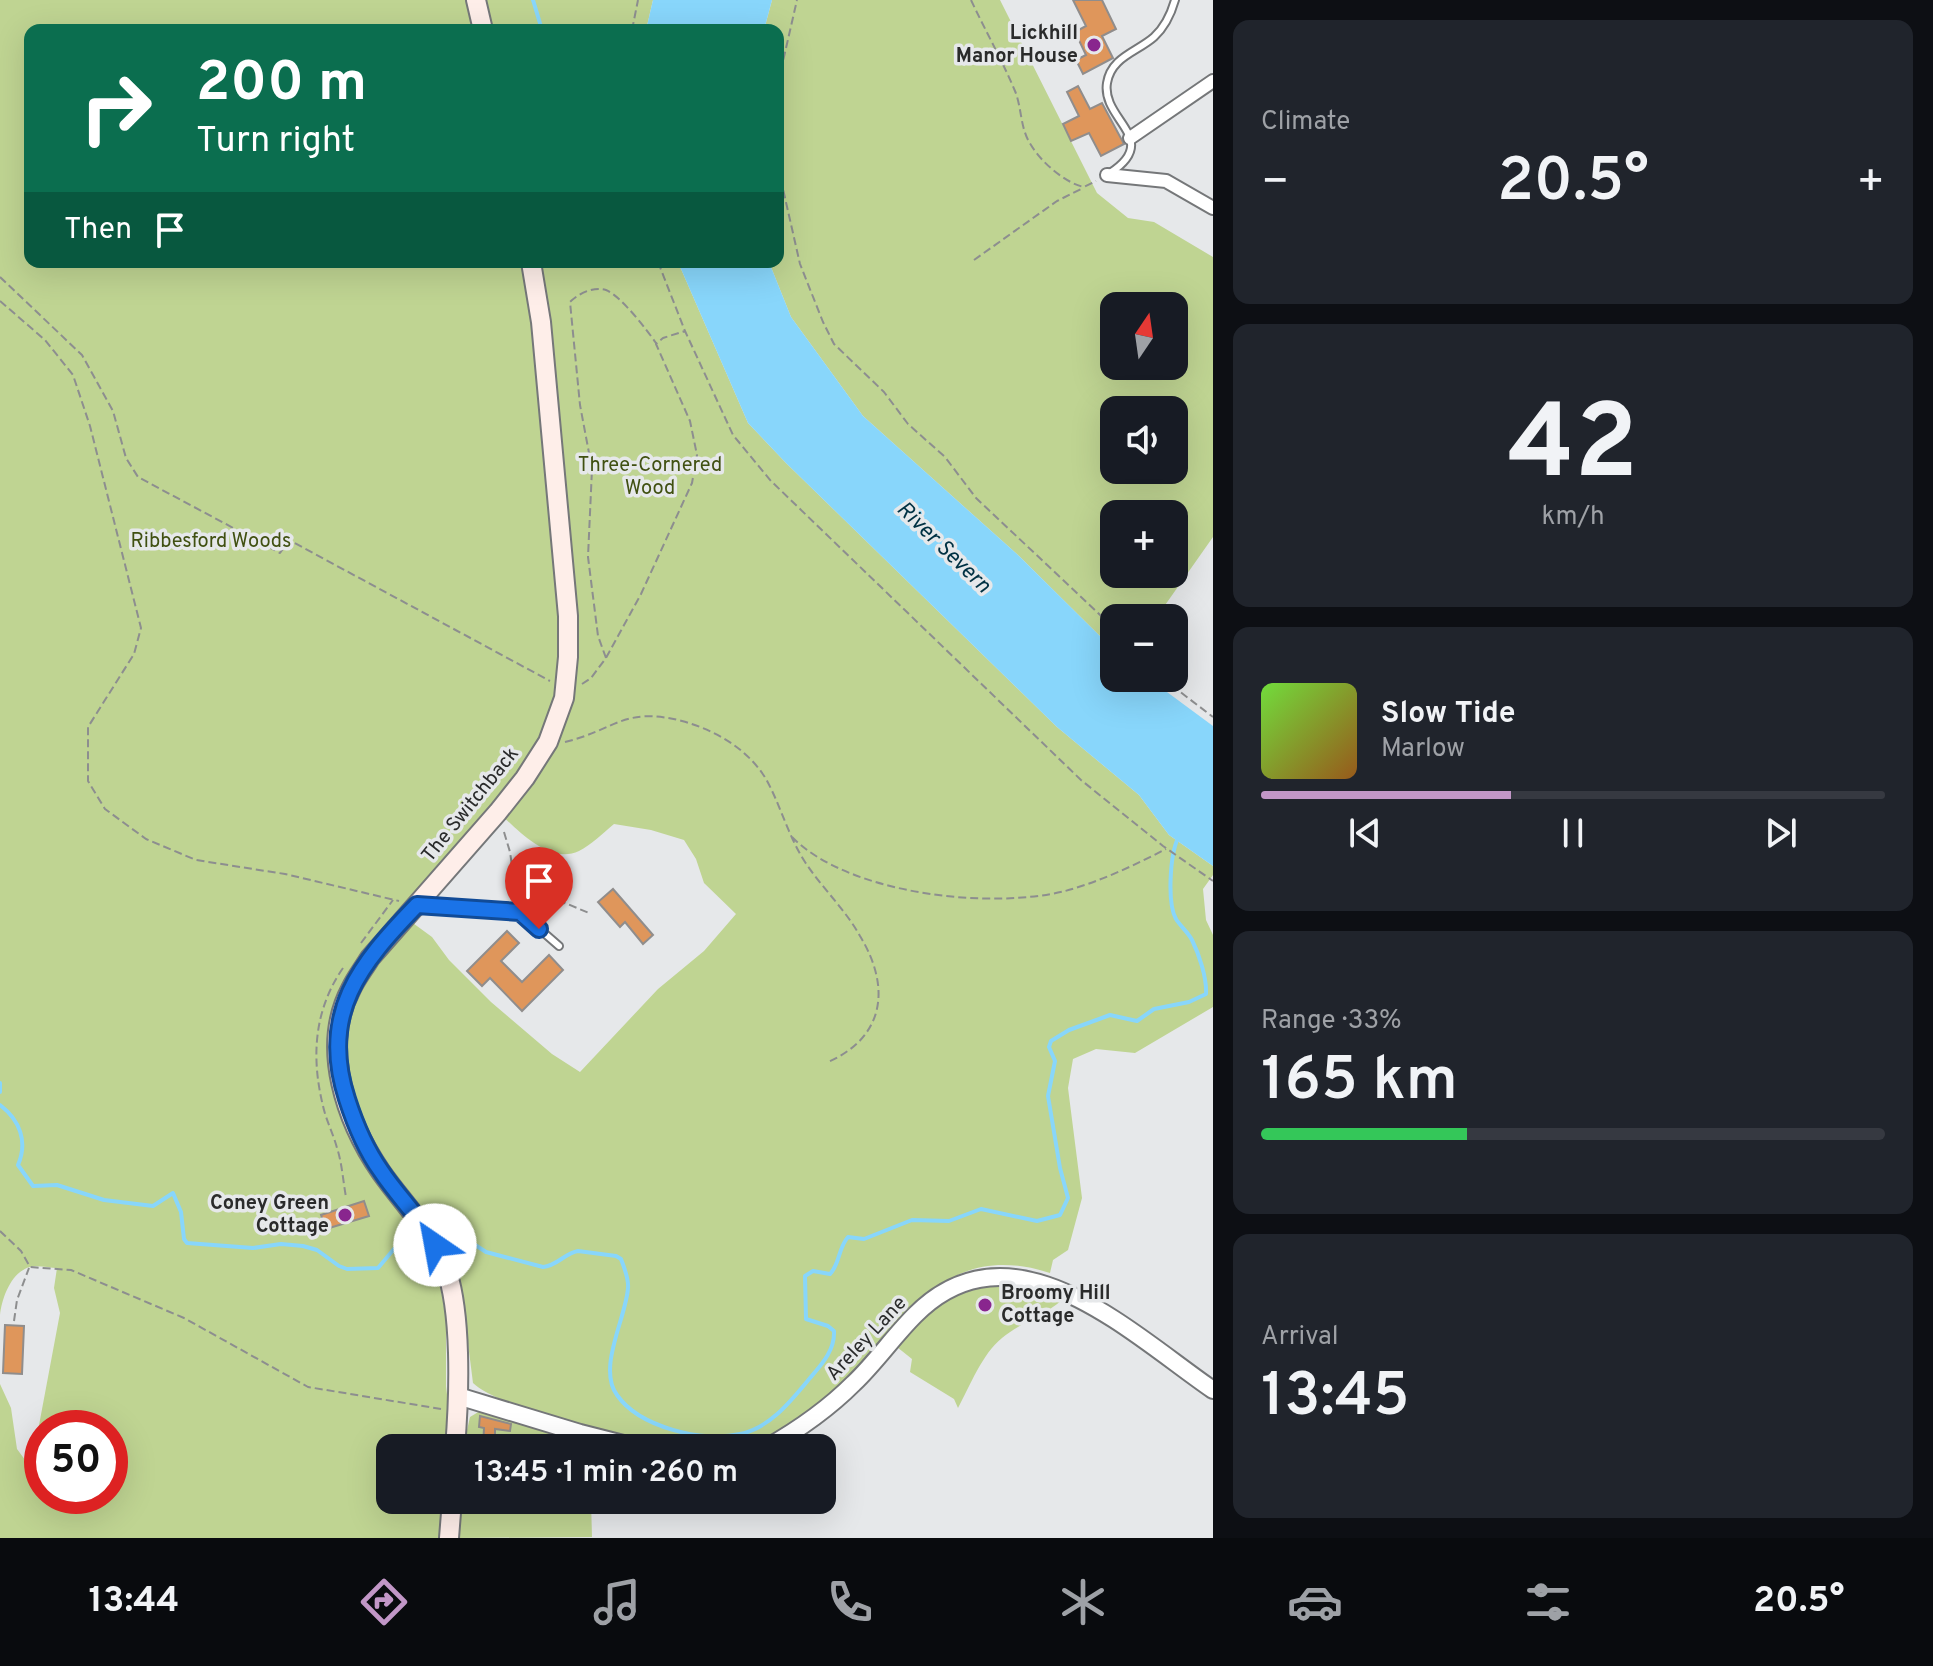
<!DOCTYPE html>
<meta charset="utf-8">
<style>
body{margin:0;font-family:Overpass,sans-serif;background:#20242c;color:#f1f3f6;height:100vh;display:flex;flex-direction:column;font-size:30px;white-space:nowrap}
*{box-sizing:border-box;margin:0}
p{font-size:26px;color:#9ea1a6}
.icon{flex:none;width:44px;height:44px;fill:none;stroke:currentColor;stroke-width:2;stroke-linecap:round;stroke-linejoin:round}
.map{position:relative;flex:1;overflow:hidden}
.sheet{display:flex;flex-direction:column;gap:20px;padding:20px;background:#0d0f14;width:720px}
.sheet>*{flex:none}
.hud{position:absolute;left:24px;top:24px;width:760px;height:244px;border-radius:16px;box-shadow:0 8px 32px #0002;background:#0b6e4f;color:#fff;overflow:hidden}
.needle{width:52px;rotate:13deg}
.controls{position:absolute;left:1100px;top:292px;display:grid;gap:16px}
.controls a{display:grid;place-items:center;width:88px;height:88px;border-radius:16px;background:#171b24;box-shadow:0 8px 32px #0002;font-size:40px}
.speed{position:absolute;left:24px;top:1410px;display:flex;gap:16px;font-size:40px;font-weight:700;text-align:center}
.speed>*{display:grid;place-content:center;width:104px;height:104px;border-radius:50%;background:#171b24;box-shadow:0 8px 32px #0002;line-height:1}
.speed .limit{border:12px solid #d22;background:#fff;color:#111}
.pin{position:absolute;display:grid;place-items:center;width:68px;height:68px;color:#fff;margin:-82px -34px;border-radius:50% 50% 50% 0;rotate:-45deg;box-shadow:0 0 8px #0007}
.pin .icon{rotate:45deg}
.me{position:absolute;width:88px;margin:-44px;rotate:327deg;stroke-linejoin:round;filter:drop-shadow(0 0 6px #0008)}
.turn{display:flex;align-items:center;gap:28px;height:168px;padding:0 40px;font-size:36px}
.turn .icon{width:104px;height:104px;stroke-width:2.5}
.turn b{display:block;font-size:56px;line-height:68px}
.then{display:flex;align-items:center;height:76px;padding:0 40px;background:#0003;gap:16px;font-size:30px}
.big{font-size:60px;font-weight:600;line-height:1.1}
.sheet .card{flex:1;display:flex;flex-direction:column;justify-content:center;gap:12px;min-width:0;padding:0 28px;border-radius:16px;background:#20242c}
.sheet .dial{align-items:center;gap:0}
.dial b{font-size:104px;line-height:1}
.song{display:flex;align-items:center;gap:24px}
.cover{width:96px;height:96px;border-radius:12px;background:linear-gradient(135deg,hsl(100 70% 55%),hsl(30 70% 35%))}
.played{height:8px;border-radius:4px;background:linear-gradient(90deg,#c297c7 40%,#363941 40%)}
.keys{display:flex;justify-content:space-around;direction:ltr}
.heat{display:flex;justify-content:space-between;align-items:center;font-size:44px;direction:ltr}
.charge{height:12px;border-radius:6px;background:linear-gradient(90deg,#34c759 33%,#363941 0)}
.trip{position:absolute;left:376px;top:1434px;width:460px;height:80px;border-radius:16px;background:#171b24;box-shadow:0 8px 32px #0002;font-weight:600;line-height:80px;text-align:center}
.dock{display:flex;height:128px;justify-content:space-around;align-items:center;background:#090b0e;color:#9ea1a6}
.dock .icon{width:56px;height:56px}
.dock .current{color:#c297c7}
.dock b{font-size:36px;color:#f1f3f6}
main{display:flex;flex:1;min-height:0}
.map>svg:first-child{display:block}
</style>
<main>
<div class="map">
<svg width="1213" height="1538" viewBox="0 0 1213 1538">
<rect width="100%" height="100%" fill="#e6e8ea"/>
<path fill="#bfd492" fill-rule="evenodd" d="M0,0H653L646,30H30V262H678L748,423L786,463L1057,727L1139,795L1169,835L1213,866V875L1203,889L1206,920L1213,935V1007L1135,1053L1096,1049L1073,1059L1068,1088L1082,1198L1068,1250L1053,1260L1050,1273C945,1239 908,1319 846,1381C820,1407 789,1429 757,1446L750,1448C724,1448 696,1451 670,1448C633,1444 497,1407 473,1383L458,1264L435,1225L389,1169L330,1066L427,1244L438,1273L446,1318V1386L449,1411L447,1448H390V1500H444L443,1538H0V1384L11,1408L17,1449L31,1468L60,1313L54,1288L57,1268C49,1268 38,1265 30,1267C11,1272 2,1298 0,1315ZM498,812C518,830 549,865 579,851C591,845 603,833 614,824L651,830L684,840L696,859L704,883L736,914L704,951L658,989L580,1072L552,1054L491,1002L449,960L432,937L406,918ZM42,1428H110V1496H42Z
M772,0H1000L1097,193L1128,218L1154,222L1213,257V537L1156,618H1114V650L1019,556L863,416L791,317L769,262H778V30H764ZM1114,306H1174V366H1114ZM1114,410H1174V470H1114ZM1114,514H1174V574H1114Z
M1001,1285C1022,1286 1043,1291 1061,1301C1043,1316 1020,1323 1002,1338C982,1354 970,1386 958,1408L954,1399L910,1372L912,1359L897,1347C928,1309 952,1290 1001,1285Z
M480,1411L567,1436L570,1445L579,1448H463L470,1417Z
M460,1500H591L592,1537L458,1538Z"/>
<path fill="#88d6fb" d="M653,0H772L764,30H646Z
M678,262H769L791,317L863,416L1019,556L1114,650V678H1148L1213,726V866L1169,835L1139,795L1057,727L786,463L748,423Z"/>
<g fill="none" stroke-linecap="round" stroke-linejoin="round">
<path stroke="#88d6fb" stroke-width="4" d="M533,0L542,30
M0,1083V1092
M0,1105C20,1120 28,1142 18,1165L33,1186L57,1185L104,1200L153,1206L173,1193L181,1212L184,1239L187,1243L253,1248L281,1244L303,1246L317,1250L339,1266L347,1269L378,1268L394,1249L424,1241
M437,1239H466L486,1252L543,1267C557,1266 565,1253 578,1251L616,1256L621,1259C624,1267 629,1279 628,1288C626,1318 597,1368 617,1395C639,1427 703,1443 740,1434C770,1428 791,1401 810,1378C822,1364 835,1350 834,1331L828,1326L806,1319L805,1276L813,1271L830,1274C840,1264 838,1248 848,1237L864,1239L912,1220L949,1221L981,1209L1037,1221L1060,1215L1068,1198L1060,1168L1048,1096L1055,1061L1049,1047L1051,1041L1069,1030L1110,1015L1137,1021L1154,1009L1189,1002L1206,994C1207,978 1199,954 1192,940C1188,932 1181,927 1176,919C1167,903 1170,855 1178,838"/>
</g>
<path fill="#df965b" stroke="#908d8c" stroke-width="2" d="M1073,0H1102L1116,29L1102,36L1113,58L1083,74L1076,60L1086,55L1075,32L1086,26Z
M1078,86L1090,109L1102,103L1124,144L1101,156L1089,133L1071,141L1063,124L1079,116L1067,92Z
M613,889L653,935L643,944L625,922L620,927L598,902Z
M507,931L519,943L501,961L522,982L549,955L563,970L522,1011L490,978L482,986L467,971Z
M364,1201L369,1216L326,1229L321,1215Z
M5,1325L24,1326L22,1374L3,1373Z
M480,1416L511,1424L510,1431L495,1429V1448H483L484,1428L479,1427Z"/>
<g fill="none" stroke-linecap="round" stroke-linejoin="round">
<defs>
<path id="service" d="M1110,173C1162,139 1101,120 1107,83C1111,57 1137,52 1154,37C1165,27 1171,14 1175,0
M421,905L520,912L559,946"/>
<path id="minor" d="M1130,138L1213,81
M1107,175L1166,181L1213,208"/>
<path id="tertiary" d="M458,1396L580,1433L639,1448
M766,1448C798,1430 828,1409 854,1383C876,1362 893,1337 915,1315C1012,1217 1130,1333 1213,1390"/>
<path id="secondary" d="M476,0L483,30
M455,1448C459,1399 463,1306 443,1261C428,1227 402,1202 381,1172C346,1121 320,1047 351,989C356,978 364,968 370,958L498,812L525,778L548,742L564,698L568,657V616L541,322L531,262
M449,1538L452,1500"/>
</defs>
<use href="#service" stroke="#757779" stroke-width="10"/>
<use href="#minor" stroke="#757779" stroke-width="16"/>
<use href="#tertiary" stroke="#757779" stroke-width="20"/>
<use href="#secondary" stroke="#757779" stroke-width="22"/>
<path stroke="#8d8e8f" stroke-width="2" stroke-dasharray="8 4" stroke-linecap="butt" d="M971,0C985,30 1002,60 1015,91C1022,108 1020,129 1031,145C1041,162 1065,183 1084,187L1096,181
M632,30L638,0
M778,83L797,0
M778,167L800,264L823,322L834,344L884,392L908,424L945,457L976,498L1114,628
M974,260L1057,201L1083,188
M658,262L685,331L733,435L771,481L1081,780L1163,846L1213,881
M0,277L82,355L113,411L126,458L138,477L280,553L289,540L550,681
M0,301L45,340L73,375L90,426L141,628L134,654L88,727V781L105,809L146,839L196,860L285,874L399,901
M606,658L598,636L588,557L592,469L580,405L570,302C578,294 593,286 606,290C621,296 647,330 656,343
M1162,678L1213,717
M582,684L591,678L606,658L641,594L692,483L697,455L690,421L656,344L663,338L685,331
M565,742C615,730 624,706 682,721C715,730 748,749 766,779C781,806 788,836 805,862C822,888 845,909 860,936C891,987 885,1037 828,1062
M504,832L510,852L517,900
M792,837C848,894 989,910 1065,891C1099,882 1135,865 1166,849
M534,909L565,903L589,913
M361,943L393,900
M343,968C314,1010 311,1057 323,1106C326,1120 333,1133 337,1148C342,1163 343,1181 346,1197
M0,1231L21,1251L30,1267L71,1270L184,1318L308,1387L441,1409
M14,1321L17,1300L29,1268"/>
<use href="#service" stroke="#fff" stroke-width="6"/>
<use href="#minor" stroke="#fff" stroke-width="12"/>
<use href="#tertiary" stroke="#fff" stroke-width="16"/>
<use href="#secondary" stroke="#feeee9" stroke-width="18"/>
</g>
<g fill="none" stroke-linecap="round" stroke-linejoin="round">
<defs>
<path id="route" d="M435,1245C421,1218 398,1197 381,1171C366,1150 355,1124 347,1099C319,1013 360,964 417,905L520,912L539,929"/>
</defs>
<use href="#route" stroke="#114b97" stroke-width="20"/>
<use href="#route" stroke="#1a73e8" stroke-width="14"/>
</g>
<g fill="#89268e" stroke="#e6e8ea" stroke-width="3">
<circle cx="1094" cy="45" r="8"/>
<circle cx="345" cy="1215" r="8"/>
<circle cx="985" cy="1305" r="8"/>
</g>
<g text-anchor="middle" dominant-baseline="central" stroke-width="7" stroke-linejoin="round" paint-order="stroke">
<g font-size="20" font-weight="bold" fill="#2a2b2b" stroke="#e6e8ea" text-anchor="end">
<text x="1078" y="34">Lickhill<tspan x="1078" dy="23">Manor House</tspan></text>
<text x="329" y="1204">Coney Green<tspan x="329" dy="23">Cottage</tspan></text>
<text x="1001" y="1294" text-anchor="start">Broomy Hill<tspan x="1001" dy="23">Cottage</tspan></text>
</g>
<g font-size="20" fill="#405011" stroke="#e6e8ea">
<text x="650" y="466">Three-Cornered<tspan x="650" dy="23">Wood</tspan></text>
<text x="211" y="542">Ribbesford Woods</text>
</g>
<g font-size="20" fill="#2a2b2b" stroke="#e6e8ea">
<text transform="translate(471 805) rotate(-51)">The Switchback</text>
<text transform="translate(867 1339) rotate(-47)">Areley Lane</text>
</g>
<g font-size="22" font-style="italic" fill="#003143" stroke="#e6e8ea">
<text transform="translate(943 548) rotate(44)">River Severn</text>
</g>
</g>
</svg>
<div class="controls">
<a><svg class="needle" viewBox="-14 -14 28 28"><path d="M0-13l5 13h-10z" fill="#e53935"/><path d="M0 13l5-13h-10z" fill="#9ea1a6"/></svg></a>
<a><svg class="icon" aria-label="sound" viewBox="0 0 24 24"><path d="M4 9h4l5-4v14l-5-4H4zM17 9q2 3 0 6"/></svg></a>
<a>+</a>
<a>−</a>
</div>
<div class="speed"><div class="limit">50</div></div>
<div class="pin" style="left:539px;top:929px;background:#d93025"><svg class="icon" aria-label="arrive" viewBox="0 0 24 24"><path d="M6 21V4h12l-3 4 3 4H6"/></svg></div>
<svg class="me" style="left:435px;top:1245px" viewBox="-20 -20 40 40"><circle r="19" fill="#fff"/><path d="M0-13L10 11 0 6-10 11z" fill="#1a73e8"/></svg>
<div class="trip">13:45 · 1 min · 260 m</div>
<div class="hud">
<div class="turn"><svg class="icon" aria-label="right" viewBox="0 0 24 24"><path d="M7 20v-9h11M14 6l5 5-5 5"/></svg><div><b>200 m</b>Turn right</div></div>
<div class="then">Then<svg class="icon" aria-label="arrive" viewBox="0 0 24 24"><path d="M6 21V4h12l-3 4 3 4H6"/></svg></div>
</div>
</div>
<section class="sheet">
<div class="card"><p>Climate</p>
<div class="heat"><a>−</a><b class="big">20.5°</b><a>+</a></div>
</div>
<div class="card dial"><b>42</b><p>km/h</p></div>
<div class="card">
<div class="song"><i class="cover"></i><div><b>Slow Tide</b><p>Marlow</p></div></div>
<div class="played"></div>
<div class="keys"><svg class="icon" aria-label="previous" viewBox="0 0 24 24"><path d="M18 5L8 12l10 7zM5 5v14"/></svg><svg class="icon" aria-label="pause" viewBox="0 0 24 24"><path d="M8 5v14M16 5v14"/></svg><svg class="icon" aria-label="next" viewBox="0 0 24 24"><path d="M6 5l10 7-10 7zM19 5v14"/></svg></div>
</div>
<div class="card"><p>Range · 33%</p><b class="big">165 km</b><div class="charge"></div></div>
<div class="card"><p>Arrival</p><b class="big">13:45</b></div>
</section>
</main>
<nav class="dock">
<b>13:44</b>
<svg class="icon current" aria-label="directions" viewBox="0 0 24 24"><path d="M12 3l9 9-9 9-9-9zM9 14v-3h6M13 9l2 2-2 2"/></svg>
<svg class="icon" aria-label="music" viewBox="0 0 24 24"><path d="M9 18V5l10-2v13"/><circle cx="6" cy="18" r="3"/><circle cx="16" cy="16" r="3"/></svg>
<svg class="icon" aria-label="phone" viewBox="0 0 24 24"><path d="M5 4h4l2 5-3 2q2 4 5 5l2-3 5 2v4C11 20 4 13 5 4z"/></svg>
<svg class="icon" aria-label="climate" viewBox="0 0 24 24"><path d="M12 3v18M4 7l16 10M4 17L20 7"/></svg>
<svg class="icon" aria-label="car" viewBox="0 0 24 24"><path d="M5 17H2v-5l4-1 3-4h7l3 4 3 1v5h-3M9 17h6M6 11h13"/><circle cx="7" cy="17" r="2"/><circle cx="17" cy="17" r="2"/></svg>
<svg class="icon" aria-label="filters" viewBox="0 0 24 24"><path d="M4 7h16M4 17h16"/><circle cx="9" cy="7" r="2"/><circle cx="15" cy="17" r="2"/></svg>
<b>20.5°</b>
</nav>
